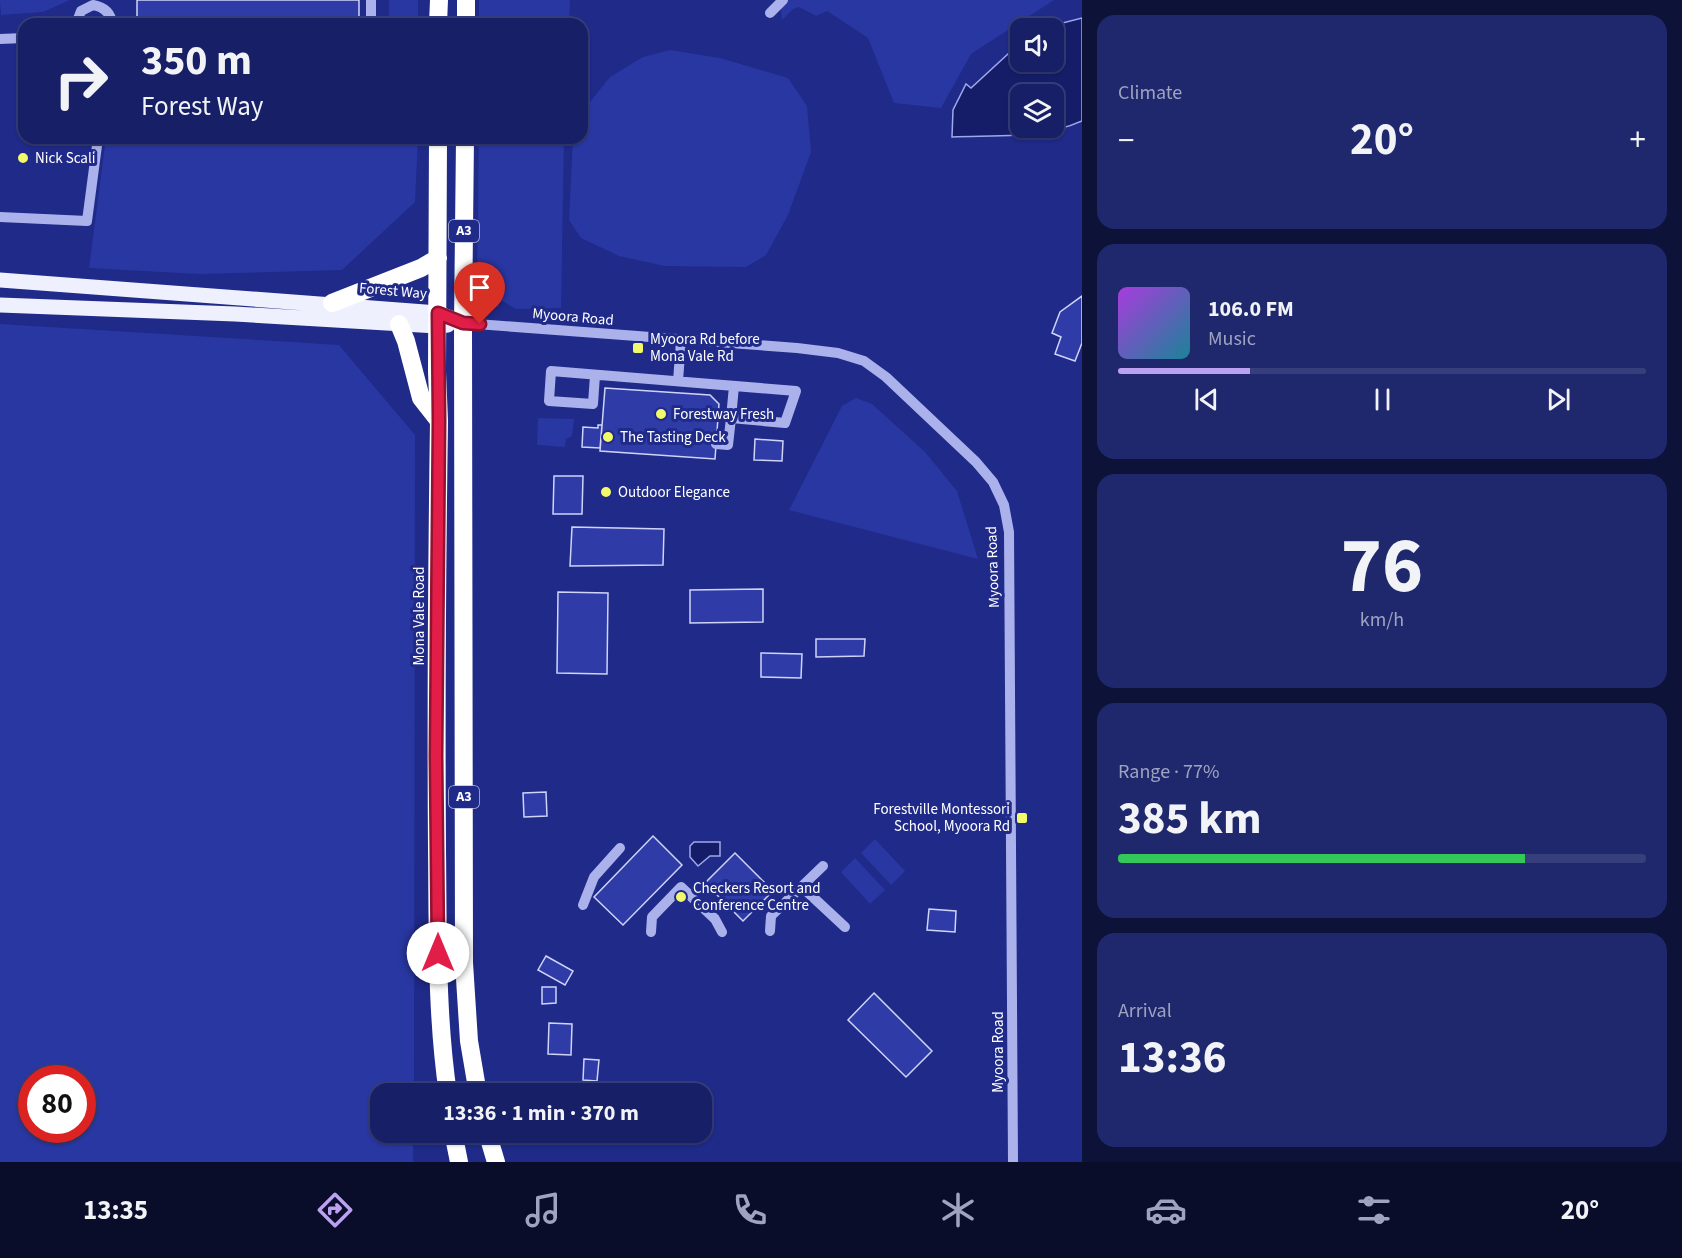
<!DOCTYPE html>
<meta charset="utf-8">
<style>
body{margin:0;font-family:"Source Sans 3",sans-serif;background:#20286d;color:#f1f3f6;height:100vh;display:flex;flex-direction:column;font-size:22px;white-space:nowrap}
*{box-sizing:border-box;margin:0}
p{font-size:20px;color:#9ea3c0}
.icon{flex:none;width:33px;height:33px;fill:none;stroke:currentColor;stroke-width:2;stroke-linecap:round;stroke-linejoin:round}
.map{position:relative;flex:1;overflow:hidden}
.sheet{display:flex;flex-direction:column;gap:15px;padding:15px;background:#0d1239;width:600px}
.sheet>*{flex:none}
.guide{position:absolute;left:18px;top:18px;width:570px;height:126px;border-radius:18px;box-shadow:0 2px 4px #0004,0 0 0 2px #363e7b;background:#172067;color:#f1f3f6;overflow:hidden}
.tools{position:absolute;left:1010px;top:18px;display:grid;gap:12px}
.tools a{display:grid;place-items:center;width:54px;height:54px;border-radius:12px;background:#172067;box-shadow:0 2px 4px #0004,0 0 0 2px #363e7b;font-size:30px}
.speed{position:absolute;left:18px;top:1065px;display:flex;gap:12px;font-size:30px;font-weight:700;text-align:center}
.speed>*{display:grid;place-content:center;width:78px;height:78px;border-radius:50%;background:#172067;box-shadow:0 2px 4px #0004,0 0 0 2px #363e7b;line-height:1}
.speed .limit{border:9px solid #d22;background:#fff;color:#111}
.pin{position:absolute;display:grid;place-items:center;width:51px;height:51px;color:#fff;margin:-62px -26px;border-radius:50% 50% 50% 0;rotate:-45deg;box-shadow:0 0 6px #0007}
.pin .icon{rotate:45deg}
.me{position:absolute;width:66px;margin:-33px;rotate:0deg;stroke-linejoin:round;filter:drop-shadow(0 0 4px #0008)}
.turn{display:flex;align-items:center;gap:21px;height:126px;padding:0 24px;font-size:27px}
.turn .icon{width:78px;height:78px;stroke-width:2.5}
.turn b{display:block;font-size:42px;line-height:51px}
.big{font-size:45px;font-weight:700;line-height:1.1}
.sheet .widget{flex:1;display:flex;flex-direction:column;justify-content:center;gap:9px;min-width:0;padding:0 21px;border-radius:18px;background:#20286d}
.sheet .dial{align-items:center;gap:0}
.dial b{font-size:78px;line-height:1}
.song{display:flex;align-items:center;gap:18px}
.cover{width:72px;height:72px;border-radius:9px;background:linear-gradient(135deg,hsl(280 70% 55%),hsl(190 70% 35%))}
.played{height:6px;border-radius:3px;background:linear-gradient(90deg,#bca0f2 25%,#363e7b 25%)}
.keys{display:flex;justify-content:space-around;direction:ltr}
.heat{display:flex;justify-content:space-between;align-items:center;font-size:33px;direction:ltr}
.charge{height:9px;border-radius:4px;background:linear-gradient(90deg,#34c759 77%,#363e7b 0)}
.trip{position:absolute;left:370px;top:1083px;width:342px;height:60px;border-radius:18px;background:#172067;box-shadow:0 2px 4px #0004,0 0 0 2px #363e7b;font-weight:700;line-height:60px;text-align:center}
.tabs{display:flex;height:96px;justify-content:space-around;align-items:center;background:#090d29;color:#9ea3c0}
.tabs .icon{width:42px;height:42px}
.tabs .selected{color:#bca0f2}
.tabs b{font-size:27px;color:#f1f3f6}
main{display:flex;flex:1;min-height:0}
.map>svg:first-child{display:block}
</style>
<main>
<div class="map">
<svg width="1082" height="1162" viewBox="0 0 1082 1162">
<rect width="100%" height="100%" fill="#1f2a89"/>
<path fill="#2937a2" fill-rule="evenodd" d="M0,0H70L43,12L1,15Z
M389,0H418V24H389Z
M479,0H570L569,24H479Z
M784,0H1054L971,54L941,108L894,103L868,38L827,11L816,16L799,7L793,9L782,20L781,10Z
M670,50L720,58L788,78L807,106L811,152L788,215L766,255L746,267L665,266L619,256L581,238L569,220L573,138H582V112L610,77L643,57Z
M106,138H418L415,202L342,270L199,274L89,268Z
M479,138H564L561,308L516,309L499,299L477,280Z
M0,324L339,345L415,435L414,1093L381,1094V1132L413,1133V1162H0ZM82,1078V1130H32V1078Z
M856,398L872,404L925,452L957,491L978,559L789,510L842,406Z
M538,418L574,419L572,436L566,439L565,447L537,445Z
M875,839L905,871L891,885L861,853Z
M855,858L885,890L870,904L841,872Z"/>
<path fill="#151d68" stroke="#9ea8ec" stroke-width="1.5" fill-rule="evenodd" d="M1082,18V121C1042,139 995,135 952,137L953,110L966,84L971,88L1020,43V62H1053V28H1043ZM1020,94H1053V128H1020Z
M694,842H720V856H710L698,866L690,857V846Z"/>
<path fill="#2f3ca7" stroke="#cfd4f8" stroke-width="1.5" d="M137,0H359V24H137Z
M1082,296V343L1075,361L1055,354L1061,337L1052,333L1060,312Z
M605,388L710,395L719,404L715,459L600,451Z
M598,425H602L600,448L582,447L583,427L598,428Z
M755,439L783,441L782,461L754,460Z
M554,476H583L582,514H553Z
M572,527L664,529L663,565L570,566Z
M763,589V622L690,623V590Z
M558,592L608,593L607,674L557,673Z
M816,639H865L864,656L816,657Z
M761,653L802,654L801,678L761,677Z
M546,792L547,816L524,817L523,793Z
M653,836L682,865L623,925L594,897Z
M735,853L773,891L743,921L705,883Z
M929,909L956,911L955,932L927,930Z
M546,956L573,971L565,985L538,970Z
M542,987H556V1003L542,1004Z
M874,993L932,1051L906,1077L848,1020Z
M549,1023L572,1024L571,1055L548,1054Z
M584,1059L599,1060L597,1081L583,1080Z
M548,1085H599V1094H548Z
M623,1090H659V1094H623Z
M625,1132H675V1137L625,1136Z"/>
<g fill="none" stroke-linecap="round" stroke-linejoin="round">
<path stroke="#abb2eb" stroke-width="10" d="M770,13L783,0
M76,24L81,11L93,5C104,7 111,13 112,24
M371,24V0
M0,39L24,38
M0,217L87,221L98,138
M463,323L797,348L838,353L864,361L886,377L976,462L993,482L1004,505L1009,532L1013,1162
M595,375L593,404L549,401L551,371C633,378 714,384 796,391L785,423L731,418L734,386
M678,381L681,341
M716,444L728,445L731,418
M802,887L845,927
M583,905L594,877L620,848
M770,931L771,916L823,866
M651,932L652,917L681,887L715,919L722,932"/>
<path stroke="#eff0fe" stroke-width="15" d="M0,280L438,313L463,323
M0,305L235,314L437,326L448,325"/>
<path stroke="#fff" stroke-width="18" d="M438,24L439,0
M466,24V0
M438,138L437,372L439,421C437,563 436,706 437,848C438,930 436,1012 448,1094
M465,138L463,323L464,963L469,1041L478,1094
M332,303L421,268L438,258
M399,324L406,341L421,398L439,421
M453,1132L459,1162
M487,1132L496,1162"/>
</g>
<g fill="none" stroke-linecap="round" stroke-linejoin="round">
<defs>
<path id="route" d="M438,953L436,756L439,421L438,313L463,323L480,324"/>
</defs>
<use href="#route" stroke="#92132f" stroke-width="15"/>
<use href="#route" stroke="#e11d48" stroke-width="10"/>
</g>
<g fill="#f2f96b" stroke="#1f2a89" stroke-width="2">
<circle cx="23" cy="158" r="6"/>
<rect x="632" y="342" width="12" height="12" rx="3"/>
<circle cx="661" cy="414" r="6"/>
<circle cx="608" cy="437" r="6"/>
<circle cx="606" cy="492" r="6"/>
<rect x="1016" y="812" width="12" height="12" rx="3"/>
<circle cx="681" cy="897" r="6"/>
</g>
<g text-anchor="middle" dominant-baseline="central" stroke-width="6" stroke-linejoin="round" paint-order="stroke">
<g fill="#1f2a89" stroke="#bcbfdc" stroke-width="1.5">
<rect x="449" y="220" width="30" height="22" rx="4.5"/>
<rect x="449" y="786" width="30" height="22" rx="4.5"/>
</g>
<g font-size="14" font-weight="bold" fill="#fff">
<text x="464" y="231">A3</text>
<text x="464" y="797">A3</text>
</g>
<g font-size="15" fill="#fff" stroke="#1f2a89" text-anchor="start">
<text x="35" y="158">Nick Scali</text>
<text x="650" y="339">Myoora Rd before<tspan x="650" dy="17">Mona Vale Rd</tspan></text>
<text x="673" y="414">Forestway Fresh</text>
<text x="620" y="437">The Tasting Deck</text>
<text x="618" y="492">Outdoor Elegance</text>
<text x="1010" y="809" text-anchor="end">Forestville Montessori<tspan x="1010" dy="17">School, Myoora Rd</tspan></text>
<text x="693" y="888">Checkers Resort and<tspan x="693" dy="17">Conference Centre</tspan></text>
</g>
<g font-size="15" fill="#fff" stroke="#1f2a89">
<text transform="translate(393 291) rotate(5)">Forest Way</text>
<text transform="translate(573 317) rotate(5)">Myoora Road</text>
<text transform="translate(993 567) rotate(-92)">Myoora Road</text>
<text transform="translate(419 616) rotate(-90)">Mona Vale Road</text>
<text transform="translate(998 1052) rotate(-90)">Myoora Road</text>
</g>
</g>
</svg>
<div class="tools">
<a><svg class="icon" aria-label="sound" viewBox="0 0 24 24"><path d="M4 9h4l5-4v14l-5-4H4zM17 9q2 3 0 6"/></svg></a>
<a><svg class="icon" aria-label="layers" viewBox="0 0 24 24"><path d="M12 4l9 5-9 5-9-5zM3 14l9 5 9-5"/></svg></a>
</div>
<div class="speed"><div class="limit">80</div></div>
<div class="pin" style="left:480px;top:324px;background:#d93025"><svg class="icon" aria-label="arrive" viewBox="0 0 24 24"><path d="M6 21V4h12l-3 4 3 4H6"/></svg></div>
<svg class="me" style="left:438px;top:953px" viewBox="-20 -20 40 40"><circle r="19" fill="#fff"/><path d="M0-13L10 11 0 6-10 11z" fill="#e11d48"/></svg>
<div class="trip">13:36 · 1 min · 370 m</div>
<div class="guide">
<div class="turn"><svg class="icon" aria-label="right" viewBox="0 0 24 24"><path d="M7 20v-9h11M14 6l5 5-5 5"/></svg><div><b>350 m</b>Forest Way</div></div>
</div>
</div>
<section class="sheet">
<div class="widget"><p>Climate</p>
<div class="heat"><a>−</a><b class="big">20°</b><a>+</a></div>
</div>
<div class="widget">
<div class="song"><i class="cover"></i><div><b>106.0 FM</b><p>Music</p></div></div>
<div class="played"></div>
<div class="keys"><svg class="icon" aria-label="previous" viewBox="0 0 24 24"><path d="M18 5L8 12l10 7zM5 5v14"/></svg><svg class="icon" aria-label="pause" viewBox="0 0 24 24"><path d="M8 5v14M16 5v14"/></svg><svg class="icon" aria-label="next" viewBox="0 0 24 24"><path d="M6 5l10 7-10 7zM19 5v14"/></svg></div>
</div>
<div class="widget dial"><b>76</b><p>km/h</p></div>
<div class="widget"><p>Range · 77%</p><b class="big">385 km</b><div class="charge"></div></div>
<div class="widget"><p>Arrival</p><b class="big">13:36</b></div>
</section>
</main>
<nav class="tabs">
<b>13:35</b>
<svg class="icon selected" aria-label="directions" viewBox="0 0 24 24"><path d="M12 3l9 9-9 9-9-9zM9 14v-3h6M13 9l2 2-2 2"/></svg>
<svg class="icon" aria-label="music" viewBox="0 0 24 24"><path d="M9 18V5l10-2v13"/><circle cx="6" cy="18" r="3"/><circle cx="16" cy="16" r="3"/></svg>
<svg class="icon" aria-label="phone" viewBox="0 0 24 24"><path d="M5 4h4l2 5-3 2q2 4 5 5l2-3 5 2v4C11 20 4 13 5 4z"/></svg>
<svg class="icon" aria-label="climate" viewBox="0 0 24 24"><path d="M12 3v18M4 7l16 10M4 17L20 7"/></svg>
<svg class="icon" aria-label="car" viewBox="0 0 24 24"><path d="M5 17H2v-5l4-1 3-4h7l3 4 3 1v5h-3M9 17h6M6 11h13"/><circle cx="7" cy="17" r="2"/><circle cx="17" cy="17" r="2"/></svg>
<svg class="icon" aria-label="filters" viewBox="0 0 24 24"><path d="M4 7h16M4 17h16"/><circle cx="9" cy="7" r="2"/><circle cx="15" cy="17" r="2"/></svg>
<b>20°</b>
</nav>
